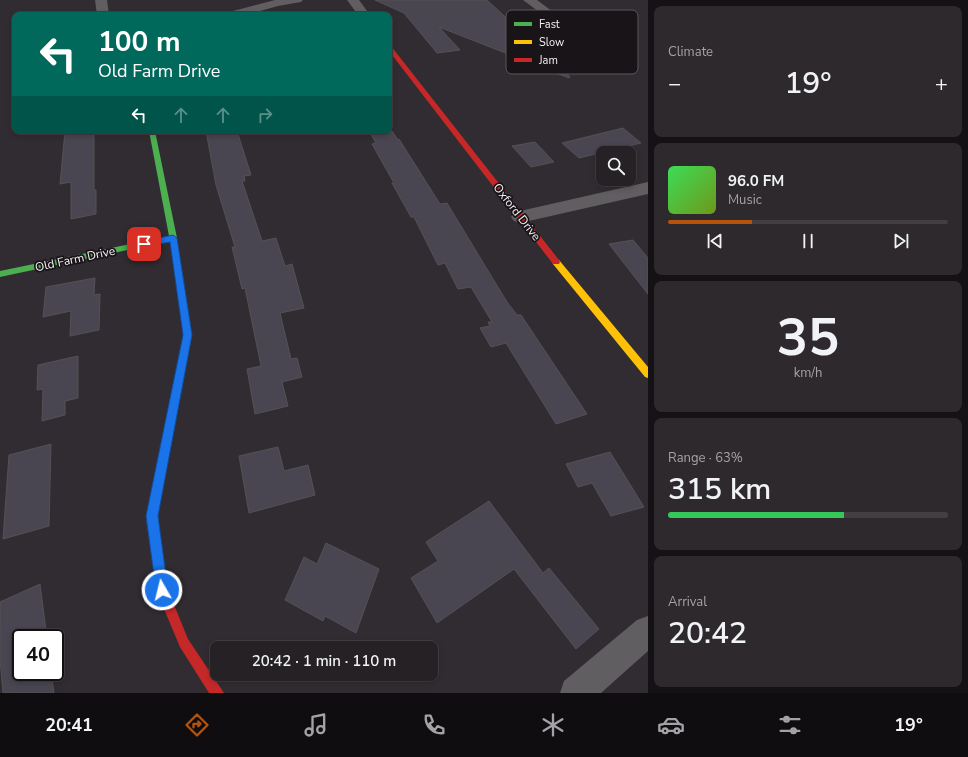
<!DOCTYPE html>
<meta charset="utf-8">
<style>
body{margin:0;font-family:"Nunito Sans",sans-serif;background:#2d292d;color:#f1f3f6;height:100vh;display:flex;flex-direction:column;font-size:15px;white-space:nowrap}
*{box-sizing:border-box;margin:0}
p{font-size:13px;color:#a3a3a7}
.icon{flex:none;width:22px;height:22px;fill:none;stroke:currentColor;stroke-width:2;stroke-linecap:round;stroke-linejoin:round}
.map{position:relative;flex:1;overflow:hidden}
.sheet{display:flex;flex-direction:column;gap:6px;padding:6px;background:#141214;width:320px}
.sheet>*{flex:none}
.guide{position:absolute;left:12px;top:12px;width:380px;height:122px;border-radius:8px;box-shadow:0 2px 6px #0003,0 0 0 1px #423e42;background:#00695c;color:#fff;overflow:hidden}
.fabs{position:absolute;left:596px;top:146px;display:grid;gap:8px}
.fabs a{display:grid;place-items:center;width:40px;height:40px;border-radius:8px;background:#252125;box-shadow:0 2px 6px #0003,0 0 0 1px #423e42;font-size:20px}
.speed{position:absolute;left:12px;top:629px;display:flex;gap:8px;font-size:20px;font-weight:700;text-align:center}
.speed>*{display:grid;place-content:center;width:52px;height:52px;border-radius:50%;background:#252125;box-shadow:0 2px 6px #0003,0 0 0 1px #423e42;line-height:1}
.speed .limit{border:2px solid #111;border-radius:6px;background:#fff;color:#111}
.pin{position:absolute;display:grid;place-items:center;width:34px;height:34px;color:#fff;margin:-17px;border-radius:8px;box-shadow:0 2px 6px #0006}
.me{position:absolute;width:44px;margin:-22px;rotate:352deg;stroke-linejoin:round;filter:drop-shadow(0 0 3px #0008)}
.turn{display:flex;align-items:center;gap:14px;height:84px;padding:0 20px;font-size:18px}
.turn .icon{width:52px;height:52px;stroke-width:2.5}
.turn b{display:block;font-size:28px;line-height:34px}
.lanes{display:flex;align-items:center;height:38px;padding:0 20px;background:#0003;justify-content:center;gap:20px;direction:ltr}
.lanes .off{opacity:.35}
.big{font-size:30px;font-weight:600;line-height:1.1}
.sheet .card{flex:1;display:flex;flex-direction:column;justify-content:center;gap:6px;min-width:0;padding:0 14px;border-radius:8px;background:#2d292d}
.sheet .dial{align-items:center;gap:0}
.dial b{font-size:52px;line-height:1}
.song{display:flex;align-items:center;gap:12px}
.cover{width:48px;height:48px;border-radius:6px;background:linear-gradient(135deg,hsl(130 70% 55%),hsl(80 70% 35%))}
.played{height:4px;border-radius:2px;background:linear-gradient(90deg,#b45309 30%,#423e42 30%)}
.keys{display:flex;justify-content:space-around;direction:ltr}
.heat{display:flex;justify-content:space-between;align-items:center;font-size:22px;direction:ltr}
.charge{height:6px;border-radius:3px;background:linear-gradient(90deg,#34c759 63%,#423e42 0)}
.trip{position:absolute;left:210px;top:641px;width:228px;height:40px;border-radius:8px;background:#252125;box-shadow:0 2px 6px #0003,0 0 0 1px #423e42;font-weight:600;line-height:40px;text-align:center}
.tab-bar{display:flex;height:64px;justify-content:space-around;align-items:center;background:#0f0d0f;color:#a3a3a7}
.tab-bar .icon{width:28px;height:28px}
.tab-bar .active{color:#b45309}
.tab-bar b{font-size:18px;color:#f1f3f6}
main{display:flex;flex:1;min-height:0}
.map>svg:first-child{display:block}
</style>
<main>
<div class="map">
<svg width="648" height="693" viewBox="0 0 648 693">
<rect width="100%" height="100%" fill="#312c31"/>
<path fill="#4a4651" stroke="#545155" d="M375,0H487L570,77L569,78L439,27L460,50L437,53L404,13Z
M623,128L641,143L579,158L562,143Z
M65,131H94V190H96V214L71,219V182L60,184Z
M206,131H237L251,175L244,176L245,181H242L262,241L276,238L285,266L292,264L304,308L280,313L291,359L297,358L302,377L282,382L288,406L255,414L247,369L261,366L245,288L242,289L232,247H235L216,185Z
M369,131H392L398,140L399,139L440,204L447,203L507,302L517,315H521L587,414L556,424L506,343L491,347L480,328L490,326L488,322H492L471,287L458,289L445,263L438,265L414,217H411L392,183H394L372,144L376,143Z
M535,142L554,162L531,167L512,146Z
M633,240L648,258V294L609,244Z
M95,278L94,295L100,294L99,330L70,336L71,311L43,317L46,287Z
M78,356V398L65,401V415L42,421L43,389L37,390L38,365Z
M51,444L49,526L3,539L9,455Z
M278,447L284,471L308,465L315,495L249,513L239,456Z
M610,452L644,507L611,516L592,483L578,487L566,464Z
M489,501L543,573L549,568L599,629L576,649L514,569L437,623L411,578L438,561L426,542Z
M326,543L379,569L356,633L325,616L323,621L285,600L304,557L317,564Z
M40,584L47,638H21V672H51L54,693H3L0,659V602Z"/>
<g fill="none" stroke-linecap="round" stroke-linejoin="round">
<path fill="#605e60" fill-rule="evenodd" d="M95,0H107L109,15H97Z
M275,0H303L301,2L278,6L246,15H227L229,12Z
M347,0H359L370,15H358Z
M523,0H537L568,23L566,26H558Z
M648,182V194L520,223L514,221L511,217L514,213L520,211Z
M648,616V651L601,693H560L564,681L637,620Z"/>
<path fill="#4caf50" fill-rule="evenodd" d="M149,131H155L177,238L192,335L173,435L172,438L168,440L164,438L163,435L184,335L170,241L0,277V271L169,236Z"/>
<path fill="#ffc107" fill-rule="evenodd" d="M556,259L559,260L648,367V378L645,377L553,264L552,262L553,260Z"/>
<path fill="#c62828" fill-rule="evenodd" d="M574,16C591,14 607,20 619,31V36C600,50 573,43 558,27L560,22ZM577,18C591,19 604,22 614,32V35C595,43 578,41 564,27V24Z
M389,45L391,46L559,260L560,262L559,264H553L389,51Z
M168,430L172,432L173,435L158,516L168,590L188,639L224,693H209L180,647L156,590L146,516L163,435L164,432Z"/>
</g>
<path fill="#1a73e8" stroke="#114b97" d="M173,235L177,238L192,335L158,516L168,590L167,594L162,596L158,594L156,590L146,516L183,335L170,242L144,247L140,244L144,241Z"/>
<g text-anchor="middle" dominant-baseline="central" stroke-width="3.5" stroke-linejoin="round" paint-order="stroke">
<g font-size="12" fill="#f4eff4" stroke="#181418">
<text transform="translate(517 212) rotate(52)">Oxford Drive</text>
<text transform="translate(75 259) rotate(-12)">Old Farm Drive</text>
</g>
</g>
<rect x="506" y="10" width="132" height="64" rx="6" fill="#181418" stroke="#5a565a" stroke-width="1"/>
<rect x="514" y="22" width="18" height="4" fill="#4caf50"/>
<rect x="514" y="40" width="18" height="4" fill="#ffc107"/>
<rect x="514" y="58" width="18" height="4" fill="#c62828"/>
<g font-size="11" fill="#f4eff4">
<text x="539" y="28">Fast</text>
<text x="539" y="46">Slow</text>
<text x="539" y="64">Jam</text>
</g>
</svg>
<div class="fabs">
<a><svg class="icon" aria-label="search" viewBox="0 0 24 24"><circle cx="10" cy="10" r="6"/><path d="M15 15l6 6"/></svg></a>
</div>
<div class="speed"><div class="limit">40</div></div>
<div class="pin" style="left:144px;top:244px;background:#d93025"><svg class="icon" aria-label="arrive" viewBox="0 0 24 24"><path d="M6 21V4h12l-3 4 3 4H6"/></svg></div>
<svg class="me" style="left:162px;top:590px" viewBox="-20 -20 40 40"><circle r="17" fill="#1a73e8" stroke="#fff" stroke-width="3"/><path d="M0-11L8 9 0 5-8 9z" fill="#fff"/></svg>
<div class="trip">20:42 · 1 min · 110 m</div>
<div class="guide">
<div class="turn"><svg class="icon" aria-label="left" viewBox="0 0 24 24"><path d="M17 20v-9H6M10 6l-5 5 5 5"/></svg><div><b>100 m</b>Old Farm Drive</div></div>
<div class="lanes"><svg class="icon" aria-label="left" viewBox="0 0 24 24"><path d="M17 20v-9H6M10 6l-5 5 5 5"/></svg><svg class="icon off" aria-label="ahead" viewBox="0 0 24 24"><path d="M12 20V5M6 11l6-6 6 6"/></svg><svg class="icon off" aria-label="ahead" viewBox="0 0 24 24"><path d="M12 20V5M6 11l6-6 6 6"/></svg><svg class="icon off" aria-label="right" viewBox="0 0 24 24"><path d="M7 20v-9h11M14 6l5 5-5 5"/></svg></div>
</div>
</div>
<section class="sheet">
<div class="card"><p>Climate</p>
<div class="heat"><a>−</a><b class="big">19°</b><a>+</a></div>
</div>
<div class="card">
<div class="song"><i class="cover"></i><div><b>96.0 FM</b><p>Music</p></div></div>
<div class="played"></div>
<div class="keys"><svg class="icon" aria-label="previous" viewBox="0 0 24 24"><path d="M18 5L8 12l10 7zM5 5v14"/></svg><svg class="icon" aria-label="pause" viewBox="0 0 24 24"><path d="M8 5v14M16 5v14"/></svg><svg class="icon" aria-label="next" viewBox="0 0 24 24"><path d="M6 5l10 7-10 7zM19 5v14"/></svg></div>
</div>
<div class="card dial"><b>35</b><p>km/h</p></div>
<div class="card"><p>Range · 63%</p><b class="big">315 km</b><div class="charge"></div></div>
<div class="card"><p>Arrival</p><b class="big">20:42</b></div>
</section>
</main>
<nav class="tab-bar">
<b>20:41</b>
<svg class="icon active" aria-label="directions" viewBox="0 0 24 24"><path d="M12 3l9 9-9 9-9-9zM9 14v-3h6M13 9l2 2-2 2"/></svg>
<svg class="icon" aria-label="music" viewBox="0 0 24 24"><path d="M9 18V5l10-2v13"/><circle cx="6" cy="18" r="3"/><circle cx="16" cy="16" r="3"/></svg>
<svg class="icon" aria-label="phone" viewBox="0 0 24 24"><path d="M5 4h4l2 5-3 2q2 4 5 5l2-3 5 2v4C11 20 4 13 5 4z"/></svg>
<svg class="icon" aria-label="climate" viewBox="0 0 24 24"><path d="M12 3v18M4 7l16 10M4 17L20 7"/></svg>
<svg class="icon" aria-label="car" viewBox="0 0 24 24"><path d="M5 17H2v-5l4-1 3-4h7l3 4 3 1v5h-3M9 17h6M6 11h13"/><circle cx="7" cy="17" r="2"/><circle cx="17" cy="17" r="2"/></svg>
<svg class="icon" aria-label="filters" viewBox="0 0 24 24"><path d="M4 7h16M4 17h16"/><circle cx="9" cy="7" r="2"/><circle cx="15" cy="17" r="2"/></svg>
<b>19°</b>
</nav>
